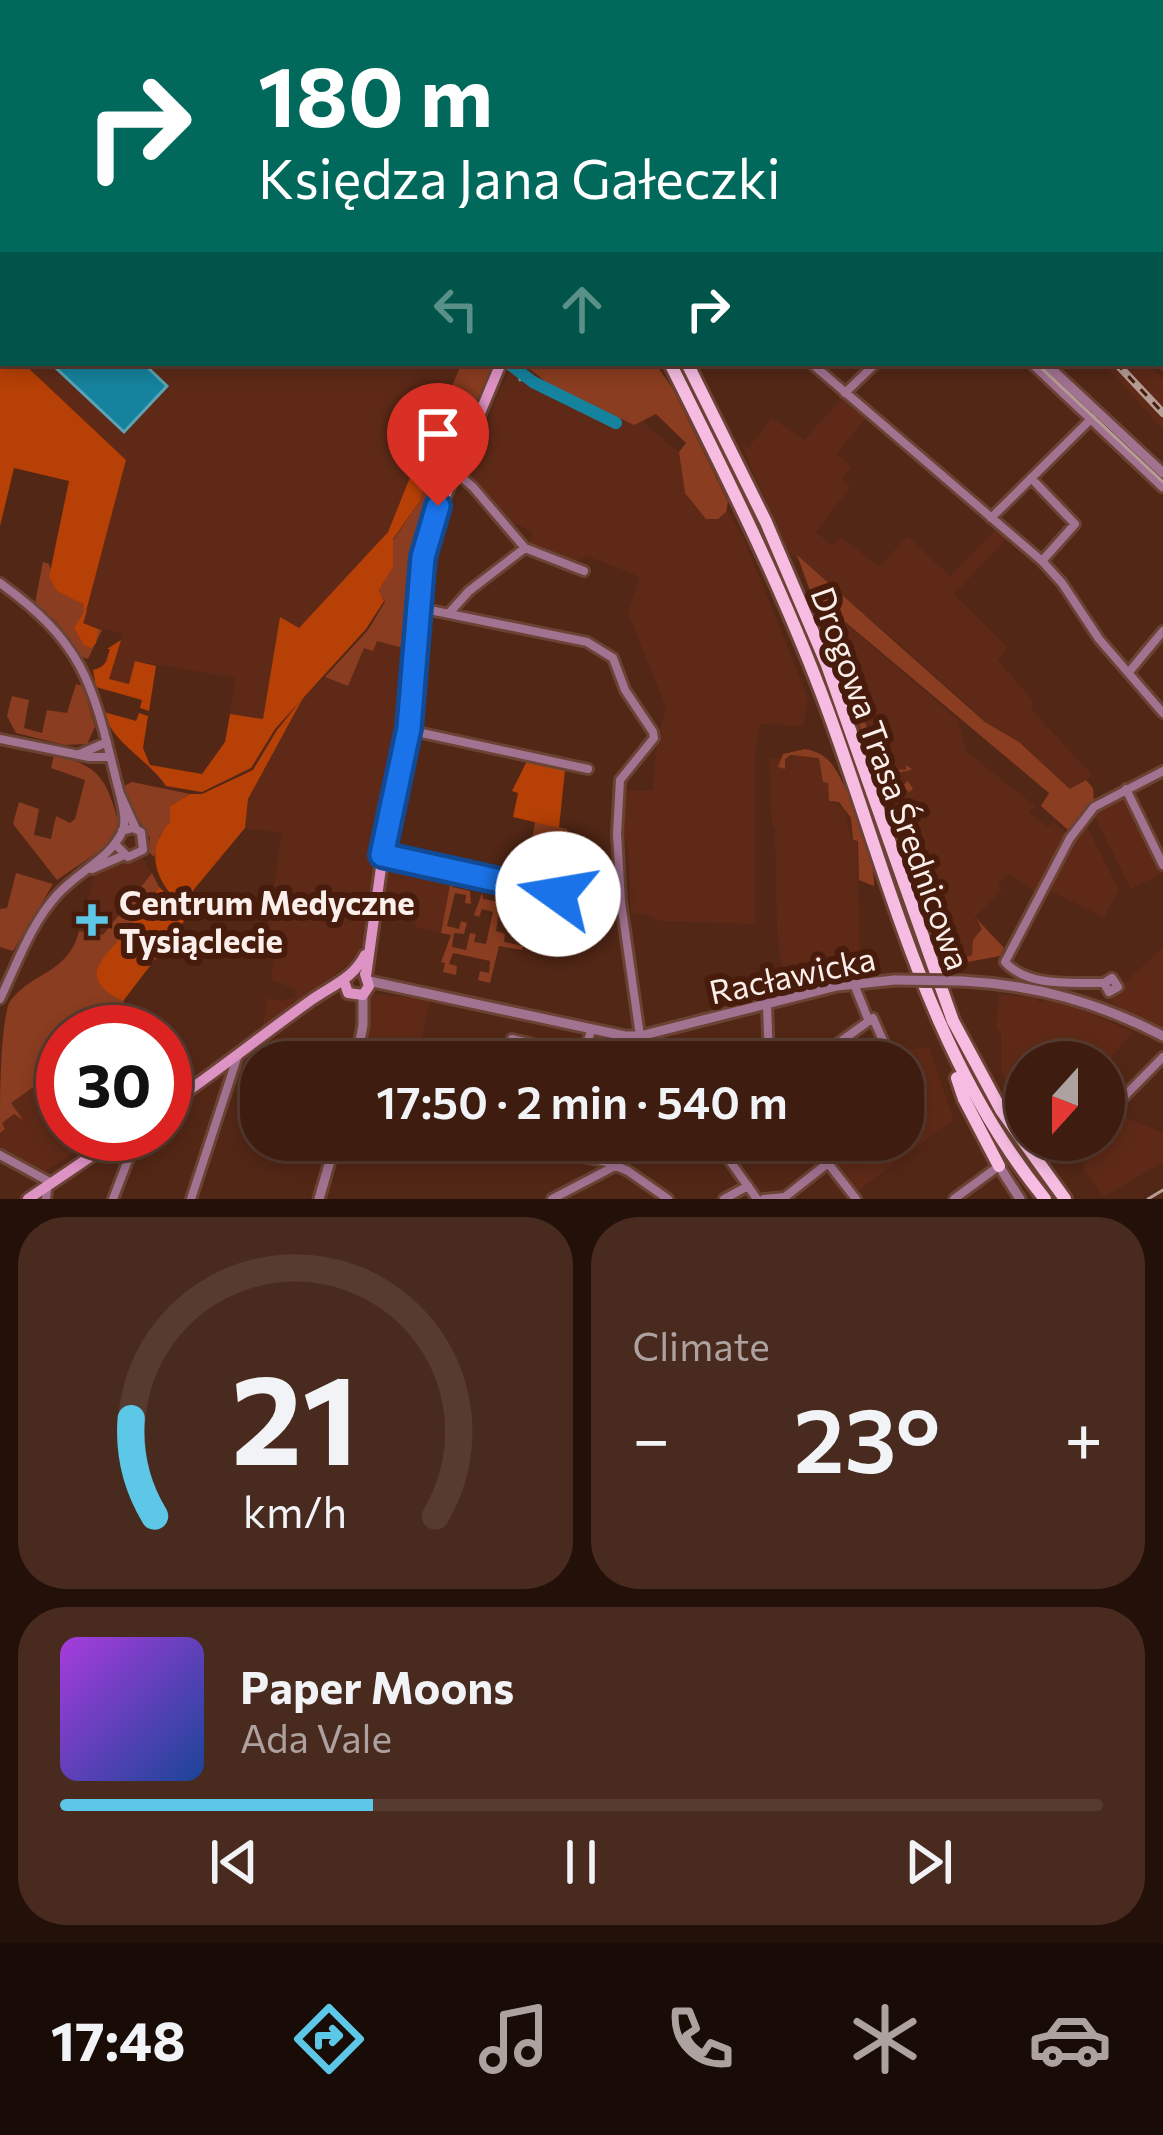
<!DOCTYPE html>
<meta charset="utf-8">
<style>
body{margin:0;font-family:Commissioner,sans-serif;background:#492a1e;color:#f1f3f6;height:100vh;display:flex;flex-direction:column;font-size:45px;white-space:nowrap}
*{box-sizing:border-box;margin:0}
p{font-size:39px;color:#ada29f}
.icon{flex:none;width:66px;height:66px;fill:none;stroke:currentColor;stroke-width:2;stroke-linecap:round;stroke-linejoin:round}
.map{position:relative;height:1199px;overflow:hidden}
.drawer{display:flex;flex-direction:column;gap:18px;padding:18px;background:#221009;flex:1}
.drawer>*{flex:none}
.hud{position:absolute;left:0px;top:0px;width:1164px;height:366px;box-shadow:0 6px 18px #0003,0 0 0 3px #573b30;background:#00695c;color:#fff;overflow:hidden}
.needle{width:78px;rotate:201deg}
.controls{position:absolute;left:1005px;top:1041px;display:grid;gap:24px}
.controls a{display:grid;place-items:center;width:120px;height:120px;border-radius:50%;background:#3e1d10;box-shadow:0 6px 18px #0003,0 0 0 3px #573b30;font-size:60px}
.speed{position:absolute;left:36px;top:1005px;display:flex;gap:24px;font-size:60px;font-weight:700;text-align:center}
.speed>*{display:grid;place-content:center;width:156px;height:156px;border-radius:50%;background:#3e1d10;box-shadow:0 6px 18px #0003,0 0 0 3px #573b30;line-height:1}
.speed .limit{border:18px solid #d22;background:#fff;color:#111}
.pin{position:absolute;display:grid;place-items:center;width:102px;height:102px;color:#fff;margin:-123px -51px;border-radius:50% 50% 50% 0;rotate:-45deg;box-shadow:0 0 12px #0007}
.pin .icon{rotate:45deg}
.me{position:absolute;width:132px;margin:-66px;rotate:283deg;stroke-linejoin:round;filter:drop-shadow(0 0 9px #0008)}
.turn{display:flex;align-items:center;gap:42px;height:252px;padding:0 60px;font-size:54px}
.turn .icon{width:156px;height:156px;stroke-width:2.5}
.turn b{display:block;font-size:84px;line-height:102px}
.lanes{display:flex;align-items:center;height:114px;padding:0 60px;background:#0003;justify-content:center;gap:60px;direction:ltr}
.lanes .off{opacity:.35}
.big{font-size:90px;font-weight:600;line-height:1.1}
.drawer .card{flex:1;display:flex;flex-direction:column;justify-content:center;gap:18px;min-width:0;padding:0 42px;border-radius:48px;background:#492a1e}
.drawer .dial{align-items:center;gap:0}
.dial svg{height:312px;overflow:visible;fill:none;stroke:#573b30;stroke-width:7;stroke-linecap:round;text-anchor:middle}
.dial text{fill:#f1f3f6;stroke:none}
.song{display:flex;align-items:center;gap:36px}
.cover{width:144px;height:144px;border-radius:18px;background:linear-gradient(135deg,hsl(280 70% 55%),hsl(220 70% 35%))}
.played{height:12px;border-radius:6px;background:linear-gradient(90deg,#5cc7e7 30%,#573b30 30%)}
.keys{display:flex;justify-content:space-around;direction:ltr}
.heat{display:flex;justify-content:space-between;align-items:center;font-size:66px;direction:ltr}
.drawer .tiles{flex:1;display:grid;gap:18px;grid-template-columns:1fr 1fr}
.card:last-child{grid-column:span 2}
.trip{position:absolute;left:240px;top:1041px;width:684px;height:120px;border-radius:48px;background:#3e1d10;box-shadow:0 6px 18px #0003,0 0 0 3px #573b30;font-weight:600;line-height:120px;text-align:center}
.tabs{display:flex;height:192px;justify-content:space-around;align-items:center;background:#190c06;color:#ada29f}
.tabs .icon{width:84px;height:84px}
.tabs .on{color:#5cc7e7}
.tabs b{font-size:54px;color:#f1f3f6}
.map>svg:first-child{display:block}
</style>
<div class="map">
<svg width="1163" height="1199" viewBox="0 0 1163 1199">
<rect width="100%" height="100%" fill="#532716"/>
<path fill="#5e2a17" d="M23,363H462L430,434L474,453L512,363H521L542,380L642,416L647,426L679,452L685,493L725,505L743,537L808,698L803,726L760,724L755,757V924L661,921L645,914H631L627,841H622V791L653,790L657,742L666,707L628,613L640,577L588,556L569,564L529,547L533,532L508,520L467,472L472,456L432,440L419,455L388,532L299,628L280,618L263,719L230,714L235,678L136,661L130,684L109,679L122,633L83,624L126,460Z
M1103,363H1149L1163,379V429Z
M844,396L867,416L837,454L851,467L842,479L850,487L816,532L833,546L840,537L880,567L907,536L950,576L997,528L1008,537L954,594L1008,648L998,660L1033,701L1032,710L1092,775L1086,780L1071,789L1019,742L986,722L904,648L789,552L741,444L748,448L772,418L804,440Z
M807,590L958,720L966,751L1035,806L1029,813L1048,827L1053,822L1073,838L1086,825L1119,890L1104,917L1053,892L1037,893L1008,874L998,884L1002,889L974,919L983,929L972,955L949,964L879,760L818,602L809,597Z
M377,641L407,649L404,717L394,736L364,944L351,961L262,1032L267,998L280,1001L295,998L296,989L271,980L276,949L265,947L282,833L245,828L248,800L303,698L325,677L348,685L364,647Z
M811,755L819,758L823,781L828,782L829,801L844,808L852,841H857L860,961L813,973L783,975L777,931L775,827L772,826L769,759Z
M1125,796L1163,873L1131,889L1094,815Z
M143,858L152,873L103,936L79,931L95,875L120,861Z
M390,863L452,877L441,933L415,927L419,901L384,894Z
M1163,947V1029L1111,1004L1112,995Z
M369,993L430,1000L419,1053L362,1041L365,999Z
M999,995L1037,997L1039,1003L1049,999L1069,1004L1133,1032L1104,1065L1026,1062V1112L1011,1095L1001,1071V1033L996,1028Z
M929,1047L953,1120L856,1192L817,1140H903V1062H883L897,1051Z
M63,1066V1134H104L46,1171L0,1148V1111Z
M1118,1114L1163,1133V1162L1103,1197L1083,1169L1091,1140H1104V1126Z"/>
<path fill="#8a3d20" d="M462,363H494L456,445L430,435Z
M523,363H655L673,389L728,502L726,512L718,519H706L685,493L679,452L686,443L656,414L634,425L548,384Z
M423,451L441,465L445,461L417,549L441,486L422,548L412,647L417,557L407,649L377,641L373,651L364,648L348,686L325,677L368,630L385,602L379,590L390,571L391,543L420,501L428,463L419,455Z
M797,555L985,722L1019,742L1070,789L1086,780L1093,788L1094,802L1074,827L1067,829L1041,806L1049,793L819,600L879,760L892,769L906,770V765L912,769C894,778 876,767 868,750Z
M43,562L49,564L57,591L80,601L87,611L83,624L102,630L88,659L82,657L57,622L35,603Z
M76,684L83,686L95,727L87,744L65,745L16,733L7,716L12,696L29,700L24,728L42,733L47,710L67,713Z
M805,749C815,751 823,754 830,762C847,781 877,863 874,886L859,880L858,841L853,840L851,818L839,802L829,801L828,783L823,782L819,758L791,755L785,759V769L778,767L783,754Z
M54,755C101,766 106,779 119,824L111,843L57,880L13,824L19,802L39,809L34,835L51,839L56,816L70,823L75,819L85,780L51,768Z
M908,781L913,789L909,792L906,789L896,804L902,809L898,815L949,963L972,955L973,940L982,929L976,918L1004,948L1000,956L957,964L950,973L943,972L890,814L893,793Z
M132,782L190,794L170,806V822L160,835L154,857L148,851L150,838C140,820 130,807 124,786Z
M535,822L567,829L560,889L525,880Z
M16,873L53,884L13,951L0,947V909L7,908Z
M152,873L159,887L188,916L123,1001L147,1032H63V1066L11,1103L23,1120L14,1114L2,1123L5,1129L0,1133C0,1101 0,1028 9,1003C31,971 68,975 79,931L103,935Z
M451,880L452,887L470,891L471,904L465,903L466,895L455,893L447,926L459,929L461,921L467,923L464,934L454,933L452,947L466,950L470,933L476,934L474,942L486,944L493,912L482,909L479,917L474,915L482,893L483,899L500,902L496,931L505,934L504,942L523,946L522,950L499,946L490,983L478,980L480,971L489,973L490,961L453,953L449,964L457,966L456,975L443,972L445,963L441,962L451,935L441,933Z"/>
<path fill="#b64005" d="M0,341L3,363H23L126,460L83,623L98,629L96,643L91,648L84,645L74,628L84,612L83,604L57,591L49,577L69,481L14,468L0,526Z
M419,455L428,464L420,501L393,539V567L379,590L384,601L366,629L275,729L251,768L202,792L166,786C148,759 111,742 104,712L136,721L139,713L148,716L143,748L150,765L202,774L225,742L230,714L263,719L280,617L299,628L388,532Z
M121,640L109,679L129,684L135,661L156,666L149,711L140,708L142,700L96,687L93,670C108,666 106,660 110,649H107Z
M303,698L248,799L245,828L181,905C155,881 144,850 170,822V806L190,794H202L253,770L277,730Z
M528,759L565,770L559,828L513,817L518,793L512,791Z
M159,887L188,916L123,1001C71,976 109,955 130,927C139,914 138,904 154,899Z"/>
<path fill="#16839e" stroke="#5ba3b5" stroke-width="3" d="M63,363H143L167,386L124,432L57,369Z"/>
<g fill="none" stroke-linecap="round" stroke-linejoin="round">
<path stroke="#5ba3b5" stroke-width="3" d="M519,372L520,380"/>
<path stroke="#16839e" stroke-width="12" d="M508,363L533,382L616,423"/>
<defs>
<path id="minor" d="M755,0L758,3
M651,1L654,3
M352,3L354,0
M1159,3L1162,0
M1161,361L1163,363
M811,363L1042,561L1062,583L1099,639L1163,713
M845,393L876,363
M453,470L473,487L525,548
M1031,478L1075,524L1042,561
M991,518L1092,418
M0,583C82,642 92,681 115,775C118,789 128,817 123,830C111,858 79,871 58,894C31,923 17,964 0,999
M420,608L587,642L613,658L625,690L653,732L654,738L620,780L617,834L621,902L640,1036L659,1062
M451,611L469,591L525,548L584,571
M1129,672L1163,631
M408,730L588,769
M0,739L89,757H110
M80,754L107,742
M1126,789L1163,865
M120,794L136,829
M116,845L128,857L143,850L141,832L133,828L122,831
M382,855L558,894
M92,869L122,856
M1104,983L1109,992L1118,987L1112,978L1104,983C1072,982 1029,988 1005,962L1070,838L1094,807L1163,771
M854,984L868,1019
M767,1004L769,1062
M512,1039L544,1047L541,1062
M544,1047L575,1053
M581,1062L591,1031
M620,1062L625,1036
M812,1062L873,1018L889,1054
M1104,1117L1163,1057
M505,1140L607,1162L628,1171L668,1199
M715,1140L757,1199
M810,1140L856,1199
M0,1155L48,1181L46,1199
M606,1161L611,1140
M113,1199L138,1134
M191,1199L237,1058
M552,1199L615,1166
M724,1199L748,1186
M764,1199L785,1197L828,1163
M954,1199L999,1166"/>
<path id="tertiary" d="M587,0L591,3
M616,0L619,3
M1032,363L1163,487
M1045,363L1163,473
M369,981L625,1036H640L837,986L895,980
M962,981C1035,985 1098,1002 1163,1036
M356,1062L363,1025V995
M999,1166L1020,1199
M319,1199L336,1140"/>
<path id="secondary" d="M366,976L384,846L408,734L428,537L501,363
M344,981L348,993L363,995L369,986L365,974
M165,1107C215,1073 261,1036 310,1001C331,986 353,979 365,955
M28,1199L124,1134"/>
<path id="primary" d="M398,0L402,3
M432,0L436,3
M457,0L461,3
M487,0L490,3
M361,3L364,0
M534,3L536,0
M670,363C727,477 784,591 828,711C890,880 929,1057 1045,1199
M687,363L766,522L827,665L953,1021L1001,1110L1065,1199
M957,1078L964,1099L999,1166"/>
</defs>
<use href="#minor" stroke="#6b4334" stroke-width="14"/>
<use href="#tertiary" stroke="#6b4334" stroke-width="15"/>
<use href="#secondary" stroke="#6b4334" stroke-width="16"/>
<use href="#primary" stroke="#6b4334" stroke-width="18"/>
<use href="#minor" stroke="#a27291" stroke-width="8"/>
<use href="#tertiary" stroke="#a27291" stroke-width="9"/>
<use href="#secondary" stroke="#de93c5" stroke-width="10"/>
<use href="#primary" stroke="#f7bce2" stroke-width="12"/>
<path stroke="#b69d94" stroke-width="3" d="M600,0L604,3
M1036,363L1163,482
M1148,1199L1163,1190"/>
<defs>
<path id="rail" d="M767,0L770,3
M811,0L813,3
M902,0V3
M1116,363L1163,413"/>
</defs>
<use href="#rail" stroke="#b69d94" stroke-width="8"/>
<use href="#rail" stroke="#481c0c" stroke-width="3" stroke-dasharray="9" stroke-linecap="butt"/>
<defs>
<path id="tertiary-bridge" d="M895,980L962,981"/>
</defs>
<use href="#tertiary-bridge" stroke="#6b4334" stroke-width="15" stroke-linecap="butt"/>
<use href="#tertiary-bridge" stroke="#a27291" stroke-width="9"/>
</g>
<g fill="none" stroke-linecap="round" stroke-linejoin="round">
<defs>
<path id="route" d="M438,506L423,557L409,728L382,855L558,894"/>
</defs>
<use href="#route" stroke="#114b97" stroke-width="30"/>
<use href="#route" stroke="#1a73e8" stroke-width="21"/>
</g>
<path fill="#5cc7e7" stroke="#481c0c" stroke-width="4.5" d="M86 902h12v12h12v12h-12v12h-12v-12h-12v-12h12z"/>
<g text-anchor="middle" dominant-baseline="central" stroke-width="12" stroke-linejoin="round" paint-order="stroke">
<g font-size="33" fill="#fbefeb" stroke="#481c0c">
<text transform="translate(892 778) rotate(70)">Drogowa Trasa Średnicowa</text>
<text transform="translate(792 974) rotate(-12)">Racławicka</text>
</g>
<g font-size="33" font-weight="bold" fill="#fbefeb" stroke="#481c0c" text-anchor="start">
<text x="119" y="901">Centrum Medyczne<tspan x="119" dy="38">Tysiąclecie</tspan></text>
</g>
</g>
</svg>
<div class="controls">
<a><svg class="needle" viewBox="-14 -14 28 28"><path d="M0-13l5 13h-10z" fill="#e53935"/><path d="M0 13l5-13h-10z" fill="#ada29f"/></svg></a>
</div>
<div class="speed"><div class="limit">30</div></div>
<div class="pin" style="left:438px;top:506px;background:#d93025"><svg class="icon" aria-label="arrive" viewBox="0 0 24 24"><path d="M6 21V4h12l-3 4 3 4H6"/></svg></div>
<svg class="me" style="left:558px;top:894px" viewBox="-20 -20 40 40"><circle r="19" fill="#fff"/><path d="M0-13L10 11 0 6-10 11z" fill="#1a73e8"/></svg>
<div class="trip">17:50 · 2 min · 540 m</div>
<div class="hud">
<div class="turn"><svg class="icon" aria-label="right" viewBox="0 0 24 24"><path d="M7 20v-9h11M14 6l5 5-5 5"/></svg><div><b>180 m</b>Księdza Jana Gałeczki</div></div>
<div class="lanes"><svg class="icon off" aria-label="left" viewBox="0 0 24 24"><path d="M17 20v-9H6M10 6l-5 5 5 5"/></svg><svg class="icon off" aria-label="ahead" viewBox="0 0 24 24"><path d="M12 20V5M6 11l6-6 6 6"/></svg><svg class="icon" aria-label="right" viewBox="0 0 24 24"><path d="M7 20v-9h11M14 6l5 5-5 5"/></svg></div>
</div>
</div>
<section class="drawer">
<div class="tiles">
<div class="card dial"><svg viewBox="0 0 100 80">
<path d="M14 69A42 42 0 1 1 86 69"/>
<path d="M14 69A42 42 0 0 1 8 44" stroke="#5cc7e7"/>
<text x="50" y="56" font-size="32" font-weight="700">21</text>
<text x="50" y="72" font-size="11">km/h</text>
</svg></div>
<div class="card"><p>Climate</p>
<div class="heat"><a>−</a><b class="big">23°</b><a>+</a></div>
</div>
<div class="card">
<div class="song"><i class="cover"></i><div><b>Paper Moons</b><p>Ada Vale</p></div></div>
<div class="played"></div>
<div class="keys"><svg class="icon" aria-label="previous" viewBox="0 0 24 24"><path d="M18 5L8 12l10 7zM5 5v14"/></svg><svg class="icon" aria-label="pause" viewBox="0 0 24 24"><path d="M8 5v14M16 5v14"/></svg><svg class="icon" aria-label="next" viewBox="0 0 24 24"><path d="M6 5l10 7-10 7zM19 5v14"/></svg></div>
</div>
</div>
</section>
<nav class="tabs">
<b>17:48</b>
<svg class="icon on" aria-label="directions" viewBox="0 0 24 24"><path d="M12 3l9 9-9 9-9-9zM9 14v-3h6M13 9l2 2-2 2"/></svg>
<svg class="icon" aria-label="music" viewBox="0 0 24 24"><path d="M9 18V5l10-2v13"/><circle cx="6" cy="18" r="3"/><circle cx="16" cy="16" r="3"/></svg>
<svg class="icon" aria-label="phone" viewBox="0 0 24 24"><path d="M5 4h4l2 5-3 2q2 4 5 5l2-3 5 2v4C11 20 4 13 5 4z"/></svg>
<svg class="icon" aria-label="climate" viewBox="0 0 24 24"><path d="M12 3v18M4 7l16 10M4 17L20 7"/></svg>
<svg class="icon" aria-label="car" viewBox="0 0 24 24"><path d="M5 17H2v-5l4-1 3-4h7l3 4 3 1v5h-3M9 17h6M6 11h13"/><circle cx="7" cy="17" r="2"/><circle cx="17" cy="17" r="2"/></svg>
</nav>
